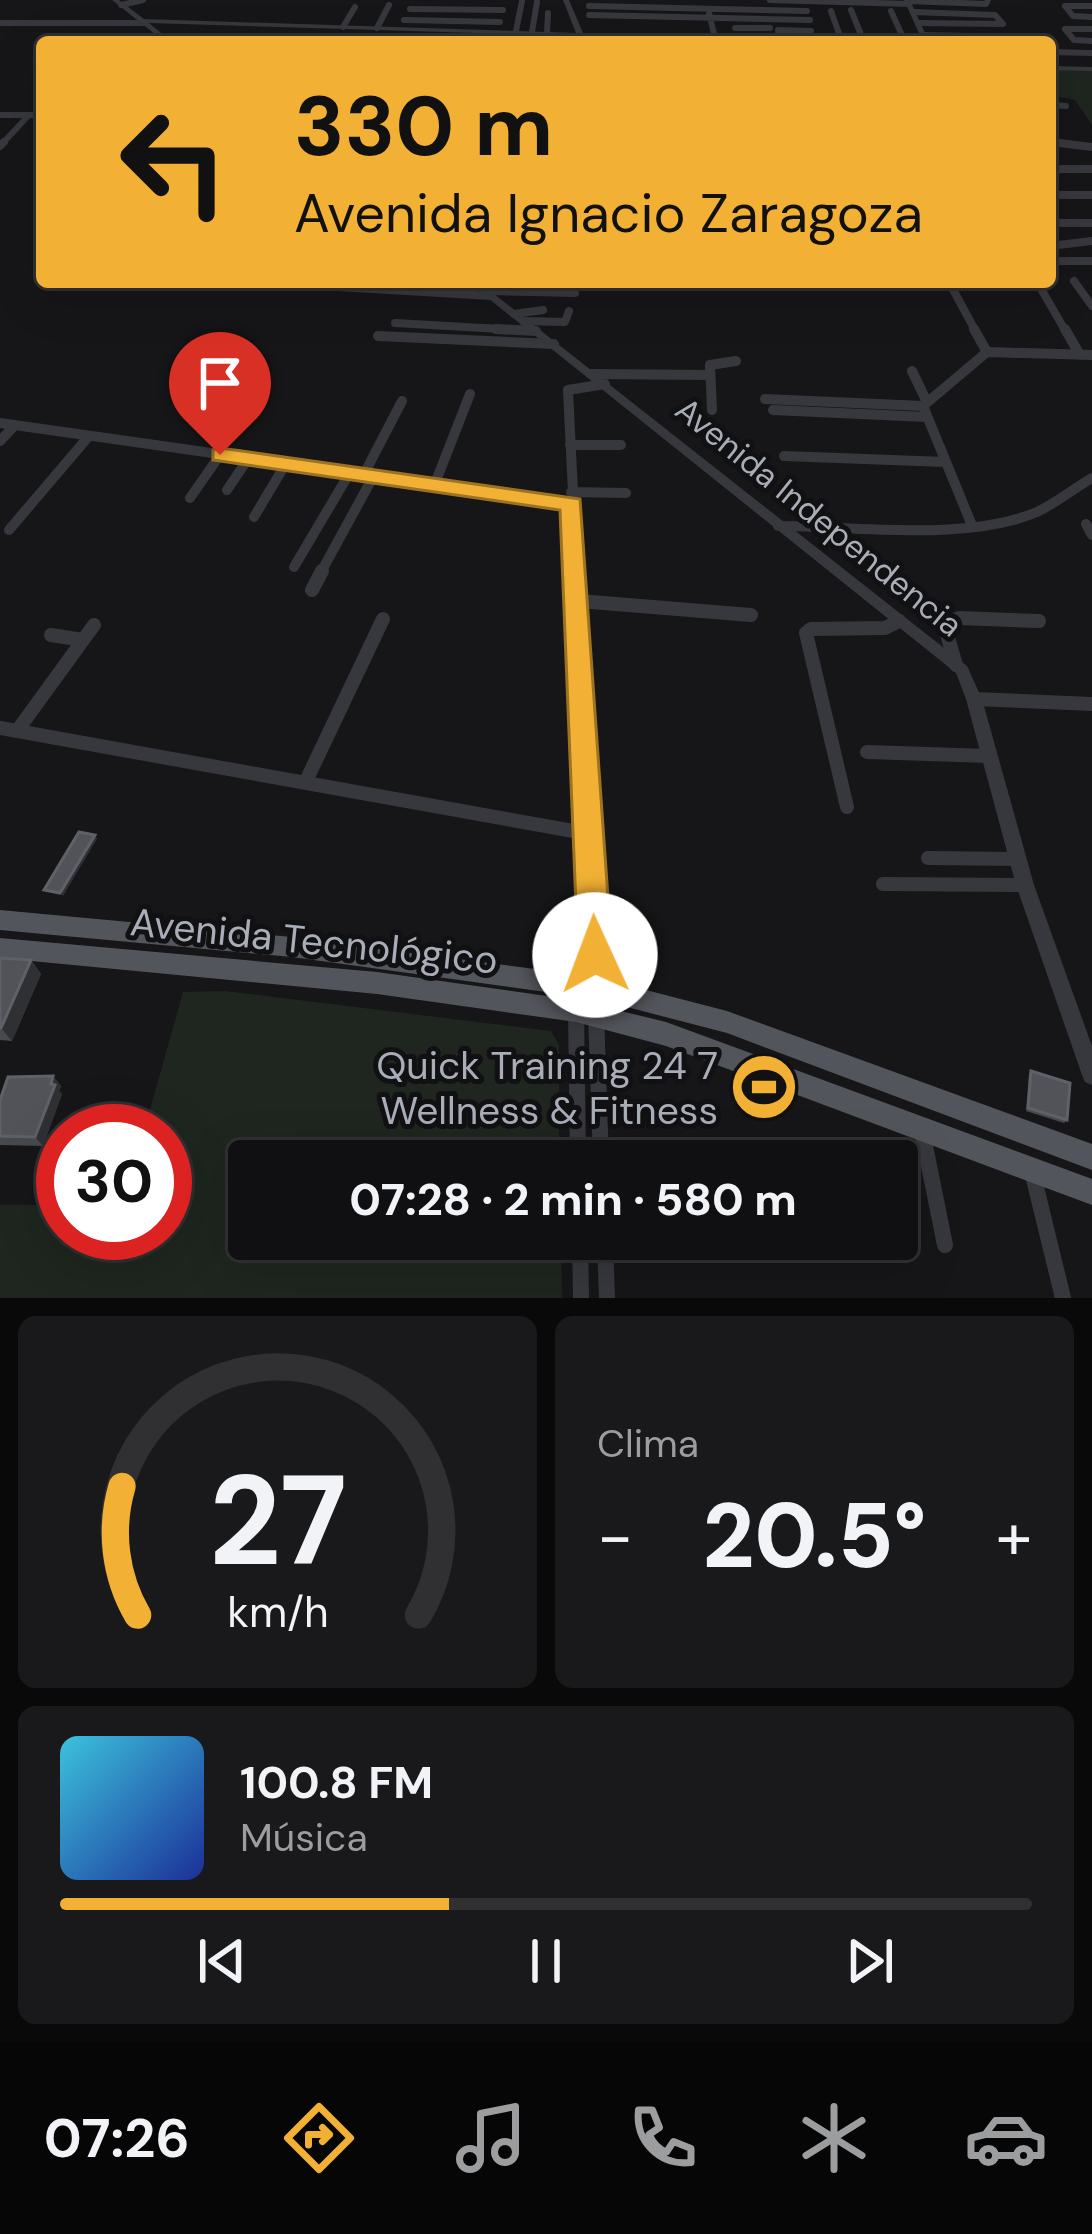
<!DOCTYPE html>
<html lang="es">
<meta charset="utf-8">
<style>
body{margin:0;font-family:"DM Sans",sans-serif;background:#19191b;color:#f1f3f6;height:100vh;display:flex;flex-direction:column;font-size:45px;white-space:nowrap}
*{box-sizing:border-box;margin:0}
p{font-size:39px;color:#9c9d9f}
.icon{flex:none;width:66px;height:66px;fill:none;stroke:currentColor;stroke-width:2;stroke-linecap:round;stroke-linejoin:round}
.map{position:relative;height:1298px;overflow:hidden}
.details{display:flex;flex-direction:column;gap:18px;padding:18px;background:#09090a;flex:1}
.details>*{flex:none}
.guide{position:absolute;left:36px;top:36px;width:1020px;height:252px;border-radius:12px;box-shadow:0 12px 48px #0002,0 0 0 3px #303032;background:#f2b134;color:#111;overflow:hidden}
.speed{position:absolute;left:36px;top:1104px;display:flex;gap:24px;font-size:60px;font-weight:700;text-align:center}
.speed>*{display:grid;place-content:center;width:156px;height:156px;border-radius:50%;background:#101012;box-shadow:0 12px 48px #0002,0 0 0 3px #303032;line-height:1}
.speed .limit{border:18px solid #d22;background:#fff;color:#111}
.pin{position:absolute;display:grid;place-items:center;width:102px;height:102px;color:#fff;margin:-123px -51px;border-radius:50% 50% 50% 0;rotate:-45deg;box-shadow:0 0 12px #0007}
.pin .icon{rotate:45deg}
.me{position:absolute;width:132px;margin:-66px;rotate:358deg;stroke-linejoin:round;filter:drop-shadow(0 0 9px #0008)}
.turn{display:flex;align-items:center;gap:42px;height:252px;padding:0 60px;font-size:54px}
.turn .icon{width:156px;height:156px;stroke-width:2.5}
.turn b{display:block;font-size:84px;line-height:102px}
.big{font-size:90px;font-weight:800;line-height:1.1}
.details .widget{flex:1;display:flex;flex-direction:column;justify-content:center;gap:18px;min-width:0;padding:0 42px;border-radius:18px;background:#19191b}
.details .dial{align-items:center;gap:0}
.dial svg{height:312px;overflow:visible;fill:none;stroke:#303032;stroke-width:7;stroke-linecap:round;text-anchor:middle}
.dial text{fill:#f1f3f6;stroke:none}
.song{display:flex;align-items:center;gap:36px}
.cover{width:144px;height:144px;border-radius:18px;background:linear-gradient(135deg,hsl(190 70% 55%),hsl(230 70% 35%))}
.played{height:12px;border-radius:6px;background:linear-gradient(90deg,#f2b134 40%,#303032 40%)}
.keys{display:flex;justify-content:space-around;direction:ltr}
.heat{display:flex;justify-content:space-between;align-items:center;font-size:66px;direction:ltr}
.details .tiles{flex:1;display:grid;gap:18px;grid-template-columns:1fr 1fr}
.widget:last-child{grid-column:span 2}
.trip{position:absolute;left:228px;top:1140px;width:690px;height:120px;border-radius:12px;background:#101012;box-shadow:0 12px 48px #0002,0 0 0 3px #303032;font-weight:800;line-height:120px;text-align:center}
.tab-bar{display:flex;height:192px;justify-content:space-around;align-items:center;background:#060607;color:#9c9d9f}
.tab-bar .icon{width:84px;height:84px}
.tab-bar .on{color:#f2b134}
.tab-bar b{font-size:54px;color:#f1f3f6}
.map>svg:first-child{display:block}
</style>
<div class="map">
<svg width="1092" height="1298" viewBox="0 0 1092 1298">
<rect width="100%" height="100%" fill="#161618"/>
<path fill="#1e261f" d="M1050,69L1092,70V125L1075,100L1056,96L1050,86L1057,84Z
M225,991L551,1031L559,1045V1161H249V1239H561L562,1298H0V1205H63V1233H165V1131H144L183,992Z"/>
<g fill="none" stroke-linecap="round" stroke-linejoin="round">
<path stroke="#37383d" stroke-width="6" d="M770,0L909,4
M907,1L986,4L988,0
M121,5L143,0
M589,6L807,11
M1065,6L1073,16L1092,17
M1065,6H1092
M410,9L503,10
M851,10L864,42
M831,11L842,42
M891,11L905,42
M913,12L995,15L1003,24L918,23
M709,13L716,42
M589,15L810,20
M404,20L500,22
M0,23H144
M343,27L355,7
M377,28L389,5
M735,28H770
M1065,29L1074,40L1092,41
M1065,29H1092
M516,31L522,1
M532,32L537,2
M547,33L548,13
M923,35L1046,38
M131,42H143
M779,42L778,30L811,31
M1050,52L1092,53
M1050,105L1066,106
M0,115H42
M1050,142L1076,145
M1,145L29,115"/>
<path stroke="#37383d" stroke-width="8" d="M1051,142L1092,147
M0,146L4,142
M1050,169H1092
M1050,195H1092
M1060,223H1092
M1050,246L1092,241
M1050,261H1092
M1074,281L1092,306
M949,282L976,332
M288,284L491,296
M1040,287L1066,332
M486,291L575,293
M514,314L543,310
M523,321L565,322L569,311
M395,323L536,331"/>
<path stroke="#37383d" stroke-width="10" d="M496,329L536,331
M974,329L987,352
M1065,329L1080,355
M378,336L554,344
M987,352L1092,355
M912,371L926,400
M592,374L710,375
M765,399L923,406
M712,410L710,365L736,361
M773,410L927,417
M0,423L571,504
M0,441L15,425
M570,445H621
M784,456L945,462
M363,476L402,401
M434,486L470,394
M227,490L248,459
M571,492L626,493
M190,498L220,455
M254,517L285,465
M971,523L923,406L987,352
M1086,524L1092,535
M778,526C854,526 966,542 1037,512C1056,503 1073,489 1092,478
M9,530L89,436
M294,567L349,474
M320,574L373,477
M577,574L568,390L605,384"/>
<path stroke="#37383d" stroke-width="14" d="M576,571L591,890
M312,590L322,571
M579,601L751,615
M51,635L83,640
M956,665L944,624L959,618L1039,621
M974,699L1092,704
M0,728L590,834
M17,731L94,625
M867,752L989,756
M306,781L383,619
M847,807L806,633L811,629L885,628L899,621
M928,858L1017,859
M883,884L1025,885"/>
<path stroke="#37383d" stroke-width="16" d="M591,887L596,992
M576,1009L578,1161
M596,1012L601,1161
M922,1131L945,1245
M1032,1171L1063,1298
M580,1239L581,1298
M605,1239L607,1298"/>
<path fill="#37383d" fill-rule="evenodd" d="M112,0H119L144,19L576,33L563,0H569L583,33L684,42L581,39L547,35L149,23L172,42H165Z
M904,0H910L929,42H923Z
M1050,66L1092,67V71L1050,70Z
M468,282H479L967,666L982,699L1034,885L1092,1046V1085L1085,1082L1082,1075L1016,885L966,699L956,673Z"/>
<path fill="#53555c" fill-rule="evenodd" d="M0,910L292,937L596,977L727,1011L1092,1144V1170L727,1033L596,999L292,957L0,930Z
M0,938L377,972L576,1000L666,1022L1092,1179V1205L666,1046L576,1022L377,994L0,958Z"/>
</g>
<path fill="#47494d" d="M0,958L31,960L41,974L12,1041L0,1040Z
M1031,1071L1067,1120L1064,1123L1026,1111L1029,1074Z
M53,1076L61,1086L59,1091L62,1094L43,1146L0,1145V1100Z"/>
<path fill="#2f3033" d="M95,835L97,839L63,896L60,893Z
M31,960L41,974L12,1041L1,1028Z
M53,1076L61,1086L59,1091L62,1094L43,1146L35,1137Z"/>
<path fill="#525359" stroke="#5f6168" stroke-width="3" d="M79,832L95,835L60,893L44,890Z
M0,958L31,960L1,1028H0Z
M1031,1071L1070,1083L1067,1120L1028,1108Z
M53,1076L51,1084L55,1085L35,1137L0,1136V1100L8,1077Z"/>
<path fill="#f2b134" stroke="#9d7322" stroke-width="3" d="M220,448L580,499L612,955L607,966L595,971L583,966L578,955L560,510L213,460V450Z"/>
<defs>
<symbol id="stadium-disc" viewBox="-11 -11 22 22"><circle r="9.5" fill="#f2b134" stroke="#111113"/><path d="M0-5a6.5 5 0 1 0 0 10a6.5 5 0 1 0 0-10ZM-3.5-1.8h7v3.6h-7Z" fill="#111"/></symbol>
</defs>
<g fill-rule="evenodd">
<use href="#stadium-disc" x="726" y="1049" width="76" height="76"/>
</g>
<g text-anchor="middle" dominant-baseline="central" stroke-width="10" stroke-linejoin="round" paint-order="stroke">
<g font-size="33" fill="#a8adb8" stroke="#111113">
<text transform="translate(819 517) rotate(39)">Avenida Independencia</text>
</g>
<g font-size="39" fill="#a8adb8" stroke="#111113">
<text transform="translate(314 941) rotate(6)">Avenida Tecnológico</text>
</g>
<g font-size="39" fill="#a8adb8" stroke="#111113" text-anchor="end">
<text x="718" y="1065">Quick Training 24 7<tspan x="718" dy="45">Wellness &amp; Fitness</tspan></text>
</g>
</g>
</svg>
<div class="speed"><div class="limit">30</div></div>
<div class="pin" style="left:220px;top:455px;background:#d93025"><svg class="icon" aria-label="arrive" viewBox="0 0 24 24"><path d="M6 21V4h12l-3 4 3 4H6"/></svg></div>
<svg class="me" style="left:595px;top:955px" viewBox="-20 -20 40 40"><circle r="19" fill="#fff"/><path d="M0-13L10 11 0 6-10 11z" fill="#f2b134"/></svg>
<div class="trip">07:28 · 2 min · 580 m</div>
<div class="guide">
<div class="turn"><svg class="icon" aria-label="left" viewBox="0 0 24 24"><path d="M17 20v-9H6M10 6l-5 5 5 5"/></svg><div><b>330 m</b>Avenida Ignacio Zaragoza</div></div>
</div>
</div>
<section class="details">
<div class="tiles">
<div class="widget dial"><svg viewBox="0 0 100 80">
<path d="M14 69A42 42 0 1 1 86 69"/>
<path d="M14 69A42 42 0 0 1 10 36" stroke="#f2b134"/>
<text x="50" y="56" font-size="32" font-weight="700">27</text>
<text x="50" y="72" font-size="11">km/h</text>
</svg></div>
<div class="widget"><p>Clima</p>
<div class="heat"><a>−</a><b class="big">20.5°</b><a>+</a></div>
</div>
<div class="widget">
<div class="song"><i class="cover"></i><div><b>100.8 FM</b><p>Música</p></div></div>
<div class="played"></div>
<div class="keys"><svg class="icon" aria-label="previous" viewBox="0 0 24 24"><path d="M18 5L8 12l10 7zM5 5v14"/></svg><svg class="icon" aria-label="pause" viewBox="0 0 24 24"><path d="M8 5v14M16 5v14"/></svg><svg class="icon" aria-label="next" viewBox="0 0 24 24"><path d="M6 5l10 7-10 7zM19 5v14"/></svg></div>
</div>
</div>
</section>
<nav class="tab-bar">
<b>07:26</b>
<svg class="icon on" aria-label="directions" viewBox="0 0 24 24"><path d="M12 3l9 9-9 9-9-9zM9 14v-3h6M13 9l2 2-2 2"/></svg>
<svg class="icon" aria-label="music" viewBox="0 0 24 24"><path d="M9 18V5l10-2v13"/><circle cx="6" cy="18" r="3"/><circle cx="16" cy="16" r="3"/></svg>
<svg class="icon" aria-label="phone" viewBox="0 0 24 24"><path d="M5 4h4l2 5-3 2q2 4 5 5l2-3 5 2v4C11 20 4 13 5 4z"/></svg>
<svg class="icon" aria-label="climate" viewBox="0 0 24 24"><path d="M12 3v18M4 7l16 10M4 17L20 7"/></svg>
<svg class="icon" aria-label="car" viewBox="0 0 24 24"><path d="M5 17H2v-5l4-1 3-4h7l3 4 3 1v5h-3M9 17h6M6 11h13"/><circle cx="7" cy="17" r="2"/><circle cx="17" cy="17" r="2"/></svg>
</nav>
